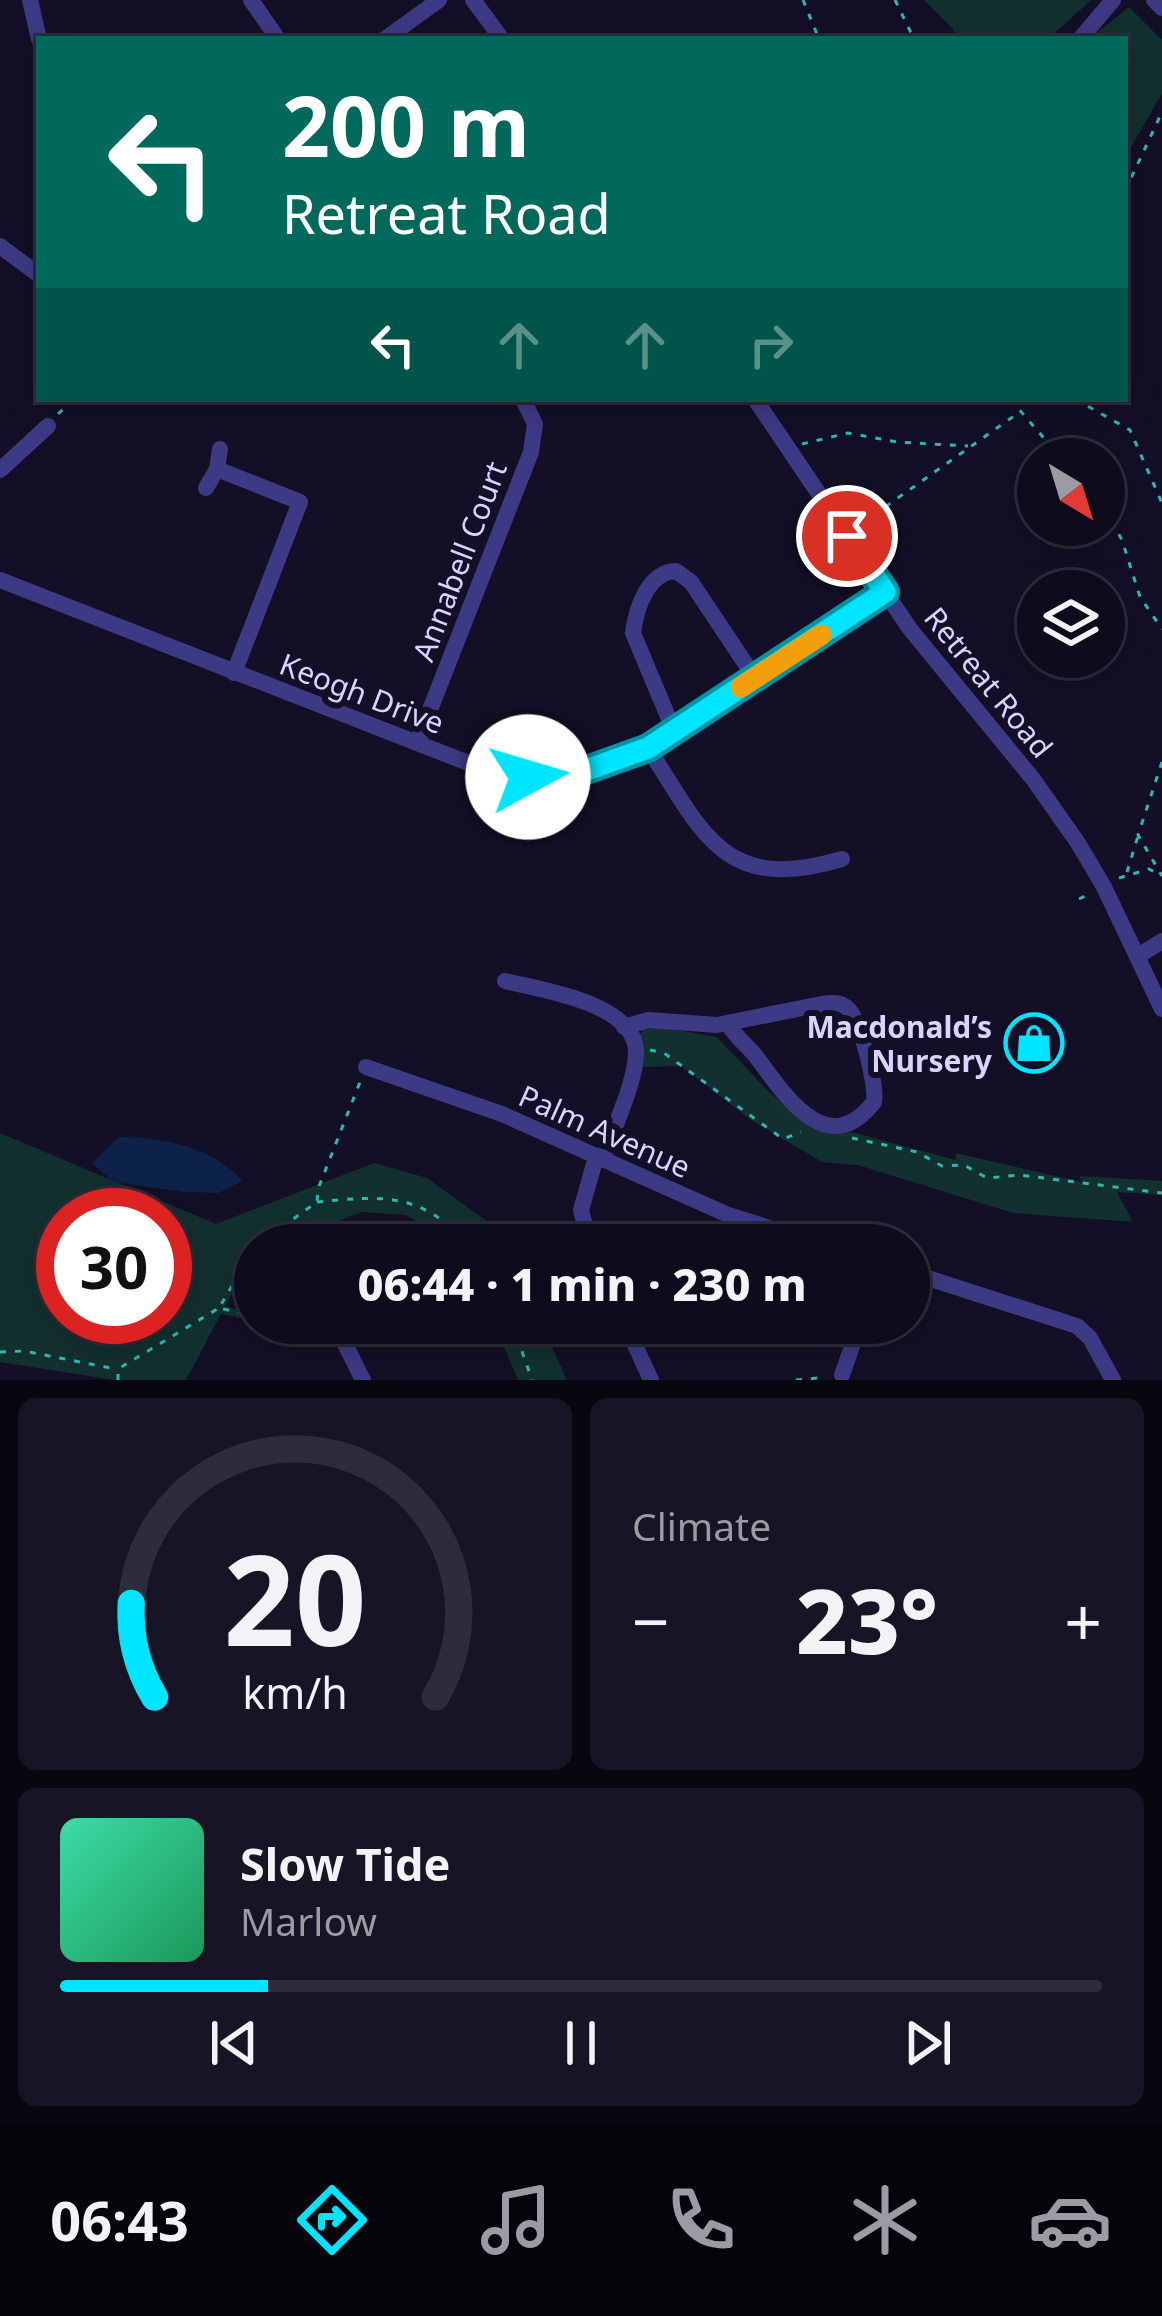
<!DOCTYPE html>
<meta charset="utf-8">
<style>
body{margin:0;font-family:"Noto Sans",sans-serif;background:#171425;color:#f1f3f6;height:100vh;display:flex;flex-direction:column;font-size:45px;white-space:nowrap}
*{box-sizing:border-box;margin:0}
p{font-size:39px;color:#9b9ba3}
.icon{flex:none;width:66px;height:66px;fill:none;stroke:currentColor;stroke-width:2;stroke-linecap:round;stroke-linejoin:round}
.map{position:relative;height:1380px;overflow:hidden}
.details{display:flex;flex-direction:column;gap:18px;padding:18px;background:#08060f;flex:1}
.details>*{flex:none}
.top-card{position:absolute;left:36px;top:36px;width:1092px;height:366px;border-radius:0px;box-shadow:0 6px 30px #0003,0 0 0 3px #2e2b3b;background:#00695c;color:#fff;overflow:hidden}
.needle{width:78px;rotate:142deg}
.tools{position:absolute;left:1017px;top:438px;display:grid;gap:24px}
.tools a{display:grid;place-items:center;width:108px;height:108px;border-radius:50%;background:#0e0b1c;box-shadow:0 6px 30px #0003,0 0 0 3px #2e2b3b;font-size:60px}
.speed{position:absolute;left:36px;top:1188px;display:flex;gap:24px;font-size:60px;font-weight:700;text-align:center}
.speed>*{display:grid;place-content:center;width:156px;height:156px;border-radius:50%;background:#0e0b1c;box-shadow:0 6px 30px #0003,0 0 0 3px #2e2b3b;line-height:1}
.speed .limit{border:18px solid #d22;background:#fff;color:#111}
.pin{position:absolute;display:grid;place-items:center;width:102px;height:102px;color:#fff;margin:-51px;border:6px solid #fff;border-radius:50%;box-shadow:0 3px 12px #0007}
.me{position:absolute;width:132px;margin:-66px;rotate:84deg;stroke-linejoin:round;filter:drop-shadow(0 0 9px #0008)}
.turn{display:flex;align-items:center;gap:42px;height:252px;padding:0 48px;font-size:54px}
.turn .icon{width:156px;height:156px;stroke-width:2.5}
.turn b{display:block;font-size:84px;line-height:102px}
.lanes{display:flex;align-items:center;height:114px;padding:0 48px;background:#0003;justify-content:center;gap:60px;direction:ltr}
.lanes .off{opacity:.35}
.big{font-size:90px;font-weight:800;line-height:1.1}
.details .tile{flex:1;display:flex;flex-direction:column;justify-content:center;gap:18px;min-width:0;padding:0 42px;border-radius:18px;background:#171425}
.details .dial{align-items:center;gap:0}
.dial svg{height:312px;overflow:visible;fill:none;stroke:#2e2b3b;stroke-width:7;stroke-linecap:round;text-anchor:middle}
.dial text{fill:#f1f3f6;stroke:none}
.song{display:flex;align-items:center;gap:36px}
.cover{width:144px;height:144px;border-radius:18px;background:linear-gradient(135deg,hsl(160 70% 55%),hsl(150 70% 35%))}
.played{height:12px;border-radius:6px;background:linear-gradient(90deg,#00e5ff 20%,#2e2b3b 20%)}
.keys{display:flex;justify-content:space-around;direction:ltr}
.heat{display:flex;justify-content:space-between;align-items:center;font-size:66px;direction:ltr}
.details .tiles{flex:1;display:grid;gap:18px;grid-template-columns:1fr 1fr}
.tile:last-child{grid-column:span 2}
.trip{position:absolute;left:234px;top:1224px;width:696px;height:120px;border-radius:60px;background:#0e0b1c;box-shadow:0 6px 30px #0003,0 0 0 3px #2e2b3b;font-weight:800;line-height:120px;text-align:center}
.menu{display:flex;height:192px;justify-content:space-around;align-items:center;background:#06040b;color:#9b9ba3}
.menu .icon{width:84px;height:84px}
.menu .active{color:#00e5ff}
.menu b{font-size:54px;color:#f1f3f6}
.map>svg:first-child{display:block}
</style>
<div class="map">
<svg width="1162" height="1380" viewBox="0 0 1162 1380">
<rect width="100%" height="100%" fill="#130f26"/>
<path fill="#12302f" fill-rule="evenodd" d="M924,0H1091L1048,39H955L953,29Z
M1129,7L1162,40V93L1125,158V39H1089Z
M660,1027L717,1037L767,1090L812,1128L831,1134L848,1131L956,1160V1153L1081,1182L1080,1176L1162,1181V1195L1117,1192L1133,1222L1013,1213L858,1165L822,1162L751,1120L681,1066L640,1067L638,1037L644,1029Z
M0,1133L216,1224L374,1163L427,1178L499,1230L506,1245H457L405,1215L362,1212L279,1245H255V1254L225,1306L255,1314V1321L221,1314L186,1380H115L0,1362ZM63,1215H165V1317H63Z
M494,1323H541L567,1380H518Z"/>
<path fill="#0c2248" d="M119,1137C159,1136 217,1148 242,1181L219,1193L184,1192L113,1182L92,1163Z"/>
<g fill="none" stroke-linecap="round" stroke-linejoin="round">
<path stroke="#2fb8b0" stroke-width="3" stroke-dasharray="6 9" stroke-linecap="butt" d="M803,0L819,39
M895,0L914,39
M1125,191L1162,112
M1010,399L1062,459
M1075,399L1130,430L1162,503
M58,414L74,399
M802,444L848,433L897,442L968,446
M1104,508L1122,540L1140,597L1162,629
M861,524L1021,411
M1162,762L1138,835L1162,876
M1127,872L1138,836
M1119,878L1149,869L1160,875
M1079,899L1089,894
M650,1050L664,1053L783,1139L801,1132
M852,1138L917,1152L942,1166L964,1165L987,1178L1020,1175L1162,1193
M317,1202C388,1195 419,1193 471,1245
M257,1245L317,1202L318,1189L360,1082
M255,1247L219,1308L255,1316
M283,1323L328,1334
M512,1323L532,1380
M0,1352L24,1351L116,1369
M118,1380V1369L219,1308
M796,1380L818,1378"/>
<path stroke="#3d3a85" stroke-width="16" d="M30,0L39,39
M251,0L278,39
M473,0L502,39
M1154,0L1162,8
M385,39L439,0
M1080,39L1113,0
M0,246L39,275
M755,399L910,629L1033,779L1078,843L1104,887L1162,1009
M217,469L300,502L234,673
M0,470L48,426
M206,488L217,469L220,449
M0,580L481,768C581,796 657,742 737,689C787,657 836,625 885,592
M674,731L633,633C636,608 648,572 676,571L691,582L755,678
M417,743L531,452L535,424L523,399
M648,748C704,834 723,894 842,859
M1138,956L1162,941
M505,981C541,990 637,1003 636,1053C636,1082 612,1131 603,1160
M624,1027L648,1020L717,1025L827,1003C835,1003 839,1002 846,1007C860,1016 877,1085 874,1102C828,1161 786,1097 758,1059C749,1046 735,1038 728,1023
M366,1067L502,1114L726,1214L822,1245
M590,1245L581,1210L596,1157
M909,1272L1077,1326L1090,1338L1113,1380
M625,1323L651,1380
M342,1338L363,1380
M842,1375L860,1323"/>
</g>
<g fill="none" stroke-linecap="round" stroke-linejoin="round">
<defs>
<path id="route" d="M528,777L581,772L648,748L885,592L847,536"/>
</defs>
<use href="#route" stroke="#0095a6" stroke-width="30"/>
<use href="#route" stroke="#00e5ff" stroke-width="21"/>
<path stroke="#f59e0b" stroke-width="21" d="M741,687L821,635"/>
</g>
<defs>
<symbol id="shop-ring" viewBox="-11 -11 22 22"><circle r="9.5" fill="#130f26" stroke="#00e5ff" stroke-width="1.5"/><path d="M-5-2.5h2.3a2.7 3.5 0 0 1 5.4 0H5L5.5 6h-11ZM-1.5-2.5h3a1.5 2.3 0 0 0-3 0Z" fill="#00e5ff"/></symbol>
</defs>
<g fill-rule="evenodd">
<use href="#shop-ring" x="1001" y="1010" width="66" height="66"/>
</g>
<g text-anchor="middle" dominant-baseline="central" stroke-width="12" stroke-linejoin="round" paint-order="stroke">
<g font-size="30" fill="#d9d4ff" stroke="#130f26">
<text transform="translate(459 561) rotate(-69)">Annabell Court</text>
<text transform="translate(989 682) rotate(51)">Retreat Road</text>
<text transform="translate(362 693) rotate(21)">Keogh Drive</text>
<text transform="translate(605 1131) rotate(24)">Palm Avenue</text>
</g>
<g font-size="30" font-weight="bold" fill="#d9d4ff" stroke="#130f26" text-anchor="end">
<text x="992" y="1026">Macdonald’s<tspan x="992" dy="34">Nursery</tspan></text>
</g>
</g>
</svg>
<div class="tools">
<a><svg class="needle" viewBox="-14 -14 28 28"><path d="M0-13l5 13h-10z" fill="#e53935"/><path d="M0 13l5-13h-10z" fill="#9b9ba3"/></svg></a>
<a><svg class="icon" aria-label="layers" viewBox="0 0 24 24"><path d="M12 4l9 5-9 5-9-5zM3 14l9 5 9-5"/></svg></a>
</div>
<div class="speed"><div class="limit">30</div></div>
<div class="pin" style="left:847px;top:536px;background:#d93025"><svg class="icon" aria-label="arrive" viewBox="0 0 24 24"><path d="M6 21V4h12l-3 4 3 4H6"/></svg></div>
<svg class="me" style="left:528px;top:777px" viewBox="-20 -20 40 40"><circle r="19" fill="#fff"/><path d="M0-13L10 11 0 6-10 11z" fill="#00e5ff"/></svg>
<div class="trip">06:44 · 1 min · 230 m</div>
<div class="top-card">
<div class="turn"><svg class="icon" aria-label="left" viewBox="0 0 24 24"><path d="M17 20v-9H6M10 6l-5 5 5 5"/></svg><div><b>200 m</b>Retreat Road</div></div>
<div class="lanes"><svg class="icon" aria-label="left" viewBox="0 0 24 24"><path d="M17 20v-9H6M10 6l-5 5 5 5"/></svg><svg class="icon off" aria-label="ahead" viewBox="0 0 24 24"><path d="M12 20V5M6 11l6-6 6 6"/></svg><svg class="icon off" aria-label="ahead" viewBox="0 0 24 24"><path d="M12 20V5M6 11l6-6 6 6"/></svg><svg class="icon off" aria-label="right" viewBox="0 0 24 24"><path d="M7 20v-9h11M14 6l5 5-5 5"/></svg></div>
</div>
</div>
<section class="details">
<div class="tiles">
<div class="tile dial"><svg viewBox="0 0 100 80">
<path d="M14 69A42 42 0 1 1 86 69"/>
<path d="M14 69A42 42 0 0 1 8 45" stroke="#00e5ff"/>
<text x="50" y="56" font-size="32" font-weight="700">20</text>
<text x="50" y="72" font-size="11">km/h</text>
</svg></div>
<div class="tile"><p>Climate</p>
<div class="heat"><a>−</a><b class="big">23°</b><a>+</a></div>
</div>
<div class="tile">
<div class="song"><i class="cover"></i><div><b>Slow Tide</b><p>Marlow</p></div></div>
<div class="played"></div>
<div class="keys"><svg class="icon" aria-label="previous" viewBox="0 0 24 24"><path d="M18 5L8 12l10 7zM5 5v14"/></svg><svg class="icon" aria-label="pause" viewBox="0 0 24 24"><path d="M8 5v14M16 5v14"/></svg><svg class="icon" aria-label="next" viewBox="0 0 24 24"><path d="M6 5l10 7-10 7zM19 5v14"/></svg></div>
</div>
</div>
</section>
<nav class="menu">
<b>06:43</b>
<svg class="icon active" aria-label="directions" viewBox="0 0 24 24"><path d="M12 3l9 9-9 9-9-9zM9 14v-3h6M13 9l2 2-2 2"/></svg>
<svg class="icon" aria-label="music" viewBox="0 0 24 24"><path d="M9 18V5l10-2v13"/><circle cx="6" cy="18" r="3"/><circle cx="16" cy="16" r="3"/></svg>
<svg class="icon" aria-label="phone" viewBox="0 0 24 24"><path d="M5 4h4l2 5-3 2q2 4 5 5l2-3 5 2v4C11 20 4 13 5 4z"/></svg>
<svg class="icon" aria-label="climate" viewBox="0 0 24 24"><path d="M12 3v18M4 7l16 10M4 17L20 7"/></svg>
<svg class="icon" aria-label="car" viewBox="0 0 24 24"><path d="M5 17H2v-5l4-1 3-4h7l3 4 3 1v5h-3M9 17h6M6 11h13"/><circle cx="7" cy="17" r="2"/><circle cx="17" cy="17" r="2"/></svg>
</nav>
